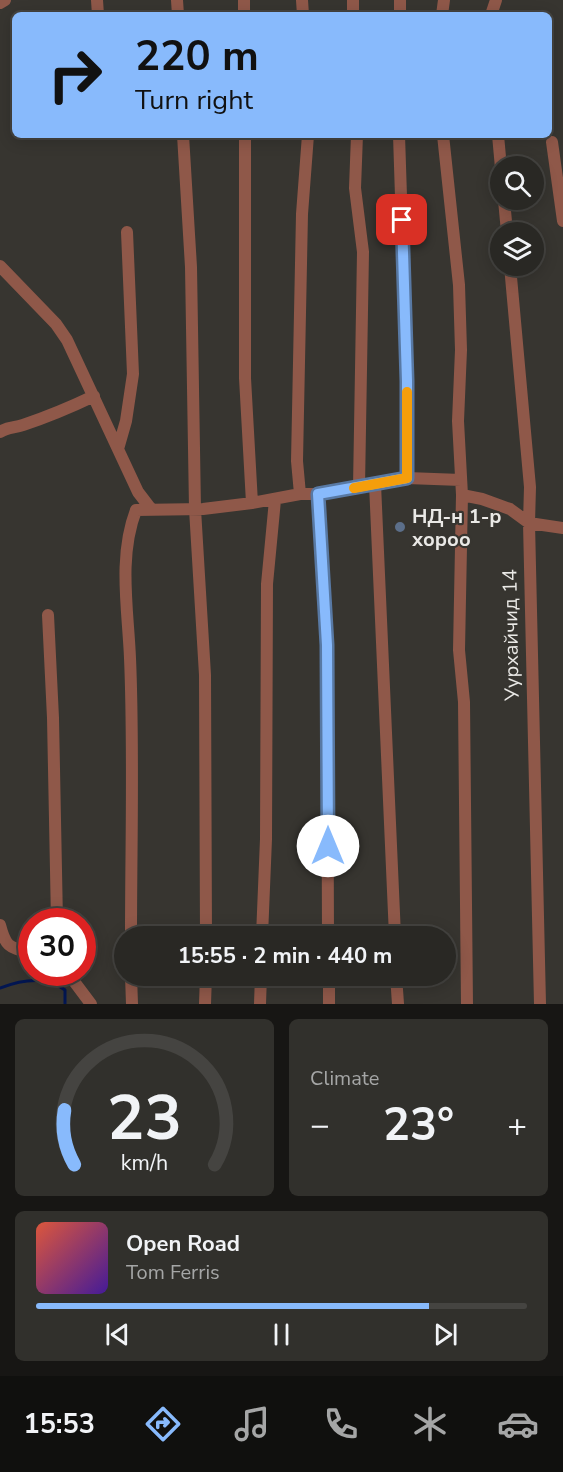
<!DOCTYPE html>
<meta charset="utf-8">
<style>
body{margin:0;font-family:"Nunito Sans",sans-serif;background:#31302c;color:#f1f3f6;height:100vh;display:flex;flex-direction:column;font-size:22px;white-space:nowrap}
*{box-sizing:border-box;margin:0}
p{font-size:20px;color:#a5a6a6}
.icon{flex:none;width:33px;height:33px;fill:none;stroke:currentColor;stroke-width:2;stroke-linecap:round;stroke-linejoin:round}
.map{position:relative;height:1004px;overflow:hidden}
.drawer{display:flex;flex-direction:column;gap:15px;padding:15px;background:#171614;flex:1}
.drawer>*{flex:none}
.guide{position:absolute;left:12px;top:12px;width:540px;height:126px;border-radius:9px;box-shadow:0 3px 15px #0003,0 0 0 2px #454441;background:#88bafc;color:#111;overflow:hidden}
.buttons{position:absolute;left:490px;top:156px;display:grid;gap:12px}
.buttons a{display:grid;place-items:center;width:54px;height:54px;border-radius:50%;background:#292824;box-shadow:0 3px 15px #0003,0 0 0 2px #454441;font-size:30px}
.speed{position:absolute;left:18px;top:908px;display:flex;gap:12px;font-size:30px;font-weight:700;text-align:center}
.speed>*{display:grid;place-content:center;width:78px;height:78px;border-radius:50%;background:#292824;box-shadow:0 3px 15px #0003,0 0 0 2px #454441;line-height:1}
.speed .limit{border:9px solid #d22;background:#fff;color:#111}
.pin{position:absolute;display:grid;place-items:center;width:51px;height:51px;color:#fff;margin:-26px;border-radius:12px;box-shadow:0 3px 9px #0006}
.me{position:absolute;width:66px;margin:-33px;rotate:0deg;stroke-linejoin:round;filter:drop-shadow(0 0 4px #0008)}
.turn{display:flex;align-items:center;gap:21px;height:126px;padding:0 24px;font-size:27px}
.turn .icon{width:78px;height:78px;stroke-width:2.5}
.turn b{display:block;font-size:42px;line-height:51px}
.big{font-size:45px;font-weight:700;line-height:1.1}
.drawer .widget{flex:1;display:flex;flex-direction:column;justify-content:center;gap:9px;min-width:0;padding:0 21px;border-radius:9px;background:#31302c}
.drawer .dial{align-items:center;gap:0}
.dial svg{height:156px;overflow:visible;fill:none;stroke:#454441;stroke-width:7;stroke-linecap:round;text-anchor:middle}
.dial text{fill:#f1f3f6;stroke:none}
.song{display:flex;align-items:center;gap:18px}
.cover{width:72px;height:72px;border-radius:9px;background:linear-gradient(135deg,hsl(10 70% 55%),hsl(260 70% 35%))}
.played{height:6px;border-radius:3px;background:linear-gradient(90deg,#88bafc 80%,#454441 80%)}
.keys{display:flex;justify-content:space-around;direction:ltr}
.heat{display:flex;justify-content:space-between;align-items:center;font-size:33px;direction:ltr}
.drawer .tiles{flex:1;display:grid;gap:15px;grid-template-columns:1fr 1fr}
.widget:last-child{grid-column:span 2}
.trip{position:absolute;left:114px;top:926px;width:342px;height:60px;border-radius:30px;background:#292824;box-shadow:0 3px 15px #0003,0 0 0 2px #454441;font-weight:700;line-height:60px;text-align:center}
.tabs{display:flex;height:96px;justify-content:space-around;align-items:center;background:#10100e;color:#a5a6a6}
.tabs .icon{width:42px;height:42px}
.tabs .current{color:#88bafc}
.tabs b{font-size:27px;color:#f1f3f6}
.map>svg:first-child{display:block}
</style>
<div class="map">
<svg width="563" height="1004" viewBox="0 0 563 1004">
<rect width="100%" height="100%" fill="#373530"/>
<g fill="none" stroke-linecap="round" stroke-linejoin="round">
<path stroke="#021652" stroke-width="3" d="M0,988C21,980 46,975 65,990V1004"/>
<path stroke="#8f5849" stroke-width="12" d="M97,0L98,15
M177,0L178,15
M244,0V15
M302,0L303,15
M0,3L5,0
M353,15V0
M400,15V0
M442,15L444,0
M491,15L496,0
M183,135L191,267L195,509L205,675L206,936
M245,135V378L252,503
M357,135L355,188L363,252L359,487
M399,135L407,381V478
M443,135L459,285L461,350L458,421L462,495L459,650L464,702L467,1004
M498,135L501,168
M552,142L563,221
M504,200L507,232
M0,266L56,324L67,340L138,492L151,509
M510,266L530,487L529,523L540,1004
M0,432C7,427 14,428 23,425C47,417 71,407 94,396
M118,449L126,421L133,374L127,232
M375,484L407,478L461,480
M300,494L297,461L302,214L308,135
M318,494L327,645L328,936
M462,495L482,499L510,509L529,523L563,528
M48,615L53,718L57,921
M0,925C6,948 9,947 32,953
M131,936C131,844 134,751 130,658C128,609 118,557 136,510L203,509L252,503L300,494H318L375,484L395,936
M262,936L266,839L267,584L275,500
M67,972L91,1004
M131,975L132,1004
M329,975V1004
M396,975L398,1004
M205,1004L206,975
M260,1004L261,975"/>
</g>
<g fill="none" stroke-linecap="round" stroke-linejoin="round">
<defs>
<path id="route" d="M328,846L327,645L318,494L407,478V381L402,220"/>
</defs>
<use href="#route" stroke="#5879a4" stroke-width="15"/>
<use href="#route" stroke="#88bafc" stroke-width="10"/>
<path stroke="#f59e0b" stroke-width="10" d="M354,488L407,478V392"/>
</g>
<circle fill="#5c6f8a" stroke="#373530" stroke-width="2" cx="400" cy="527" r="6"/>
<g text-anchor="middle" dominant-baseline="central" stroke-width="4.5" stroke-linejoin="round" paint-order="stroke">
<g font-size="20" font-weight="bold" fill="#eae9e6" stroke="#373530" text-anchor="start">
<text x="412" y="516">НД-н 1-р<tspan x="412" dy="23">хороо</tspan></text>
</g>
<g font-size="20" fill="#eae9e6" stroke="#373530">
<text transform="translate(511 635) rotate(-91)">Уурхайчид 14</text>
</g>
</g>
</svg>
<div class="buttons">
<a><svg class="icon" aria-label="search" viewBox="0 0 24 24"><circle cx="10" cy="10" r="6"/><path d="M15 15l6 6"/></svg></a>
<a><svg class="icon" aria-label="layers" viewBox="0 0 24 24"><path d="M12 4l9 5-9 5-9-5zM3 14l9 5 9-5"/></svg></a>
</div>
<div class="speed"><div class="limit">30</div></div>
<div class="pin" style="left:402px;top:220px;background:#d93025"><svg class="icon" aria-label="arrive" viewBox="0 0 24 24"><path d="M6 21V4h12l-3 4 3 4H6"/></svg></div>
<svg class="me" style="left:328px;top:846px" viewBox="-20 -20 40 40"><circle r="19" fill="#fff"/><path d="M0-13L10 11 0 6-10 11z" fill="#88bafc"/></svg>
<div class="trip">15:55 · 2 min · 440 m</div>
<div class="guide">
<div class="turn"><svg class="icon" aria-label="right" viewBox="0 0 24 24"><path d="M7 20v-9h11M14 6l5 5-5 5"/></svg><div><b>220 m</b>Turn right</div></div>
</div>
</div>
<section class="drawer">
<div class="tiles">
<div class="widget dial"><svg viewBox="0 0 100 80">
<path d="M14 69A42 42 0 1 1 86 69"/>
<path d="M14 69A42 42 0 0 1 9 41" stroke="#88bafc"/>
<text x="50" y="56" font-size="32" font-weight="700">23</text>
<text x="50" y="72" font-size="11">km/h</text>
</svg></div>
<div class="widget"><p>Climate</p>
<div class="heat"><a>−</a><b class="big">23°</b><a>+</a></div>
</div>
<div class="widget">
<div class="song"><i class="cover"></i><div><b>Open Road</b><p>Tom Ferris</p></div></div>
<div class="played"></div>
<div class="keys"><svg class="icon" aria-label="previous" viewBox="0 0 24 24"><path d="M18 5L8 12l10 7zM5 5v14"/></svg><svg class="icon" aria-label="pause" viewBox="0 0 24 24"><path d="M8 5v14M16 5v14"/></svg><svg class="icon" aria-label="next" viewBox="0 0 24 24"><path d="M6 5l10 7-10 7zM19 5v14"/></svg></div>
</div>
</div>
</section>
<nav class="tabs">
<b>15:53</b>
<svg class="icon current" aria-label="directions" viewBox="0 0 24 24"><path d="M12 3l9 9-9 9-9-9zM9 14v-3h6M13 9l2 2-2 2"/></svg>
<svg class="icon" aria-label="music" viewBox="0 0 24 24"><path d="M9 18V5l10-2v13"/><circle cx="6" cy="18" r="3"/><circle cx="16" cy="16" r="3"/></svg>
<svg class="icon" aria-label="phone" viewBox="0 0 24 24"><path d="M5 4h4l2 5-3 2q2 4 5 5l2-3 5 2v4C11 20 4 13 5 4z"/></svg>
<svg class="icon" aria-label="climate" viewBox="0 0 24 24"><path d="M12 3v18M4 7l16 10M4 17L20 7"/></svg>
<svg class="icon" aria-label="car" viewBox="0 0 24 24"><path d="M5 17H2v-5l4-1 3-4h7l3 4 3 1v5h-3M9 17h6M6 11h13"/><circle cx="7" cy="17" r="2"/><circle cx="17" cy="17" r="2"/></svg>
</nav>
